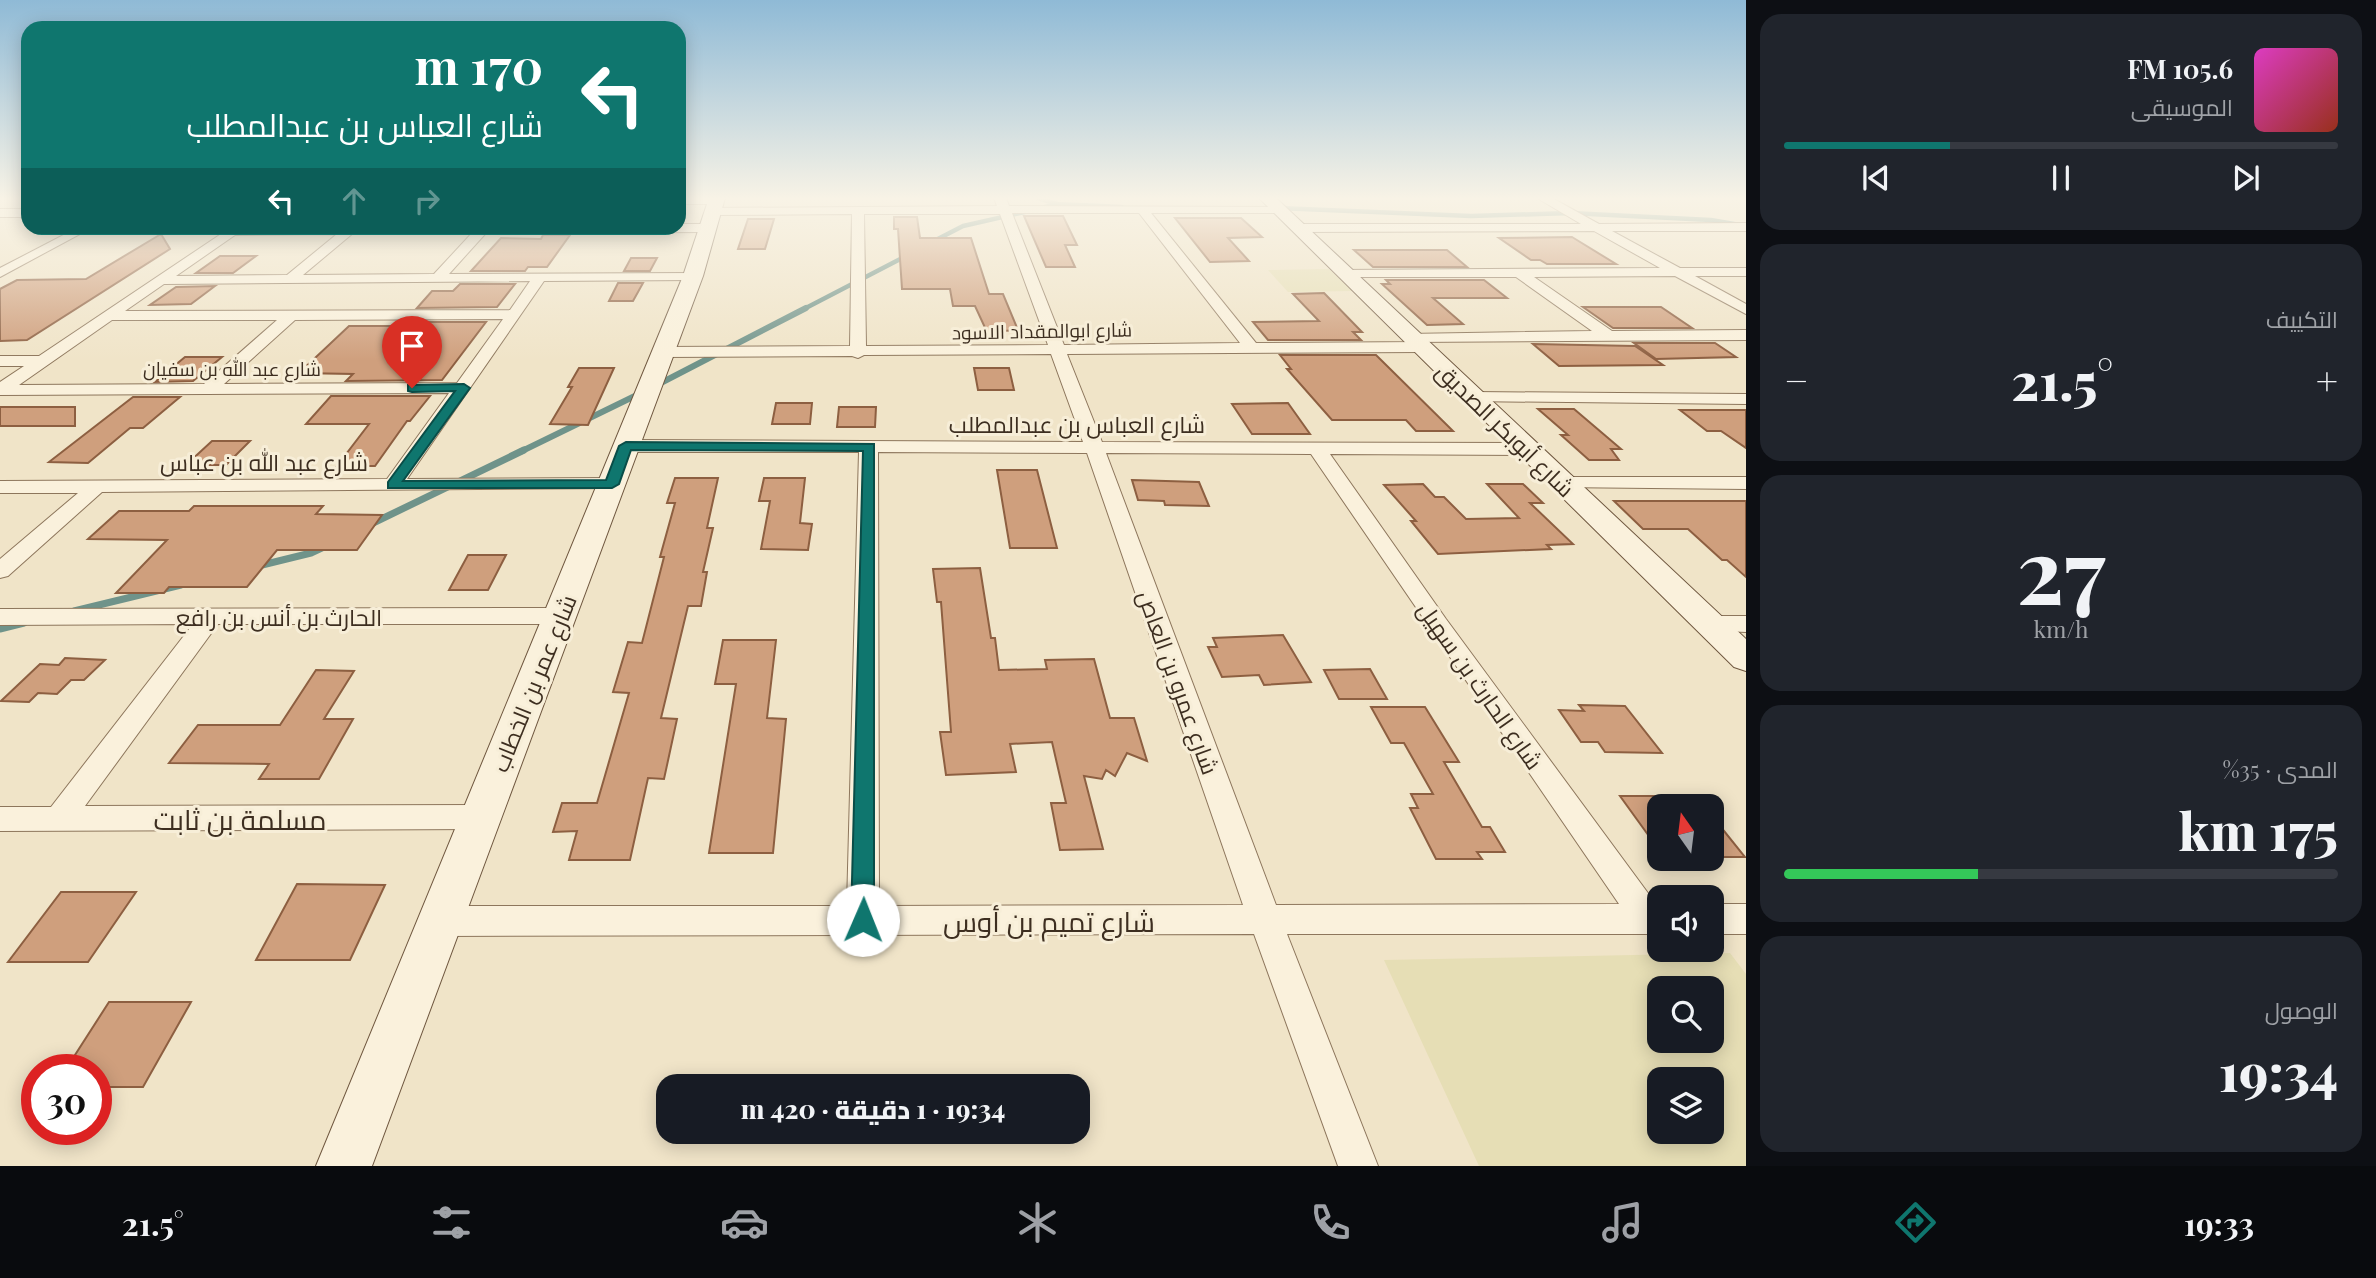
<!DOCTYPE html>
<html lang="ar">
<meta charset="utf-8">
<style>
body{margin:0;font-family:"Playfair Display",Cairo,serif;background:#20242c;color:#f1f3f6;direction:rtl;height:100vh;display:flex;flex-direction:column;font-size:26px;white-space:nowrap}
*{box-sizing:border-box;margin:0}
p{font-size:23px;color:#9ea1a6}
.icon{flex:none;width:38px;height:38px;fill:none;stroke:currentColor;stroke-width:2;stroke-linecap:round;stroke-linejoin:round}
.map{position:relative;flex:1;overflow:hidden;direction:ltr}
.details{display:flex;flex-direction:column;gap:14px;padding:14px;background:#0d0f14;width:630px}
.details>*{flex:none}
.banner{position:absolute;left:21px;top:21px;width:665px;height:214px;border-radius:21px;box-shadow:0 4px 18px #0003;direction:rtl;background:#0f766e;color:#fff;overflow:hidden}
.needle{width:46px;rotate:346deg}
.tools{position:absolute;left:1647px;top:794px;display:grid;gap:14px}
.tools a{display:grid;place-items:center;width:77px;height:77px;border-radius:14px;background:#171b24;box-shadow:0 4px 18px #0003;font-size:35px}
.speed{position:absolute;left:21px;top:1054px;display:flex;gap:14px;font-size:35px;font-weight:700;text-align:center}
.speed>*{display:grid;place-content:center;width:91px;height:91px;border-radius:50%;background:#171b24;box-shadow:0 4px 18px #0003;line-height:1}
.speed .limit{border:10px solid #d22;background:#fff;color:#111}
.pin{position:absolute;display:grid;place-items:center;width:60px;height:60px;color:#fff;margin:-72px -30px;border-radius:50% 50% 50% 0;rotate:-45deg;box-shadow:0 0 7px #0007}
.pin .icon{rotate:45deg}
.me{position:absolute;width:77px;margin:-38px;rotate:1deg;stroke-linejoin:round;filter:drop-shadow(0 0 5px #0008)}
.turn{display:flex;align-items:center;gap:24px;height:147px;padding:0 28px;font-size:32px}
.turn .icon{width:91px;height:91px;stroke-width:2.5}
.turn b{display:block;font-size:49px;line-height:60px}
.lanes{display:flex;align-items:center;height:66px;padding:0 28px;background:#0003;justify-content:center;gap:35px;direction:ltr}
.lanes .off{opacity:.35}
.big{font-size:52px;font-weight:800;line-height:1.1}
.details .tile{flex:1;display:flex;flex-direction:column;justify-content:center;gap:10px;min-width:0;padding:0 24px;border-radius:21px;background:#20242c}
.details .dial{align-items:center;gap:0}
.dial b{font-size:91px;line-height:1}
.song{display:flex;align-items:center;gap:21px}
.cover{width:84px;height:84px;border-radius:10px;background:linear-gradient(135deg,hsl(310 70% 55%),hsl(10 70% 35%))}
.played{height:7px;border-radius:4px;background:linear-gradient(90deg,#0f766e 30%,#363941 30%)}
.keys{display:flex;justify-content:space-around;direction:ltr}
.heat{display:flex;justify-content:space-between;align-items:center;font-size:38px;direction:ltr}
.charge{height:10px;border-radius:5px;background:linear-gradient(90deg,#34c759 35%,#363941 0)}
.trip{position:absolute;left:656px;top:1074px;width:434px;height:70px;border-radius:21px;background:#171b24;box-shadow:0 4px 18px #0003;font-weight:800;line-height:70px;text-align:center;direction:rtl}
.menu{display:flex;height:112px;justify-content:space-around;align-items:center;background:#090b0e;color:#9ea1a6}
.menu .icon{width:49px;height:49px}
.menu .on{color:#0f766e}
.menu b{font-size:32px;color:#f1f3f6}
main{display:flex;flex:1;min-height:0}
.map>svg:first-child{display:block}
</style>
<main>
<section class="details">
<div class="tile">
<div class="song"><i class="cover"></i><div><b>105.6 FM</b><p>الموسيقى</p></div></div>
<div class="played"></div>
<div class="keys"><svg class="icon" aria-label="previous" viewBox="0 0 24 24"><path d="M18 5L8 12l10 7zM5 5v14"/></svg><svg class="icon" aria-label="pause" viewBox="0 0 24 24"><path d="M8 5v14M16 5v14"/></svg><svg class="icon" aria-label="next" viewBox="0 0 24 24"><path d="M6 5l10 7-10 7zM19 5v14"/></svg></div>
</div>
<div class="tile"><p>التكييف</p>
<div class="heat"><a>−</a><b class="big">21.5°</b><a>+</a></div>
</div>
<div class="tile dial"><b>27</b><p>km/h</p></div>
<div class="tile"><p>المدى · 35%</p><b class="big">175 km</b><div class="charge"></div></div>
<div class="tile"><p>الوصول</p><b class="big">19:34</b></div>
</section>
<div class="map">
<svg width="1746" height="1166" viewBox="0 0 1746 1166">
<rect width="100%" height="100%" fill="#f0e4c8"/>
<path fill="#e6deb5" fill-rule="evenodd" d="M1329,269L1353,291L1288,292L1268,270Z
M1730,953L1746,974V1166H1479L1384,960ZM1659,989H1712V1041H1659ZM1659,1080H1712V1132H1659Z"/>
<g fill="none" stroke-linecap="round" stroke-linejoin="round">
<path stroke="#6f938a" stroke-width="4.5" d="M1038,198L1057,204L1122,207
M1041,208L1057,204
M1278,208L1471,216L1570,213L1711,220L1746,226
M932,242L963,226L1029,211
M802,310L908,255"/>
<path stroke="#6f938a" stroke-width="6" d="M655,386L806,308
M520,452L641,393"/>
<path stroke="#6f938a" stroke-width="7" d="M369,525L524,450
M258,566L311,553L326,546
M74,611L181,585
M0,629L24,623"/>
</g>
<path fill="#cf9f7d" stroke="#8d5f41" stroke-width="2" d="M1024,216H1063L1077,245H1065L1075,267H1046Z
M894,217H917L920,238H971L989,294H1003L1018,330L987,332L975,306H953L950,289H902L898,229H894Z
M1175,218H1241L1262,237L1228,238L1249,261L1210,262Z
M748,219H774L765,249H738Z
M161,234L170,249L27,340L0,341V289L17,280L86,279Z
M543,235H570L547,267H528L525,271H471L501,238L541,239Z
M1572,237L1616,264H1547L1540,260H1531L1499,238Z
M1354,250H1447L1467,267H1373Z
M220,256H256L233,273H196Z
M631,258H657L650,271H624Z
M1386,280H1484L1507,298H1433L1463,324L1427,325L1382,284H1390Z
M618,283H643L633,301H609Z
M460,284H515L497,307L417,308L432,291H453Z
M215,286L191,304L150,305L176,287Z
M1324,293L1362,332H1353L1361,340H1268L1253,322L1319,321L1293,294Z
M1583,307H1661L1692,328H1613Z
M405,322H486L442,380L346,381L353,374L299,373L349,326H399Z
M1634,343H1715L1736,357L1656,359Z
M1533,344L1635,346L1663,365L1559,366Z
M1280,355H1376L1453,431H1416L1406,420H1332L1287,369H1291Z
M185,357H222L193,381L155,382Z
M579,368H614L588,425L550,424L572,387H568Z
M974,368H1009L1014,390H978Z
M331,396H430L410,421H407L375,466H337L369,424H306Z
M133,397H180L143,428H130L88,463L49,462Z
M776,403H812L810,424H772Z
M1288,403L1310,434H1252L1232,404Z
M0,407H75V426H0Z
M839,407H876L875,427H837Z
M1538,409H1574L1621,449H1611L1619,460H1589L1561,435H1568Z
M1680,410H1746V448L1721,431H1707Z
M212,441H250L226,465H186Z
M997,470H1037L1057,548H1010Z
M675,478H718L707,528H713L703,572H707L701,606H688L661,718L677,719L664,779L648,778L630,860H569L577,831L553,832L562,803H597L629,693L613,692L628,642L642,643L664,557H660L675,503H667Z
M764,478H805L800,523L812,524L808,550L761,549L770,501H759Z
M1132,480L1199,482L1209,506L1165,505L1164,501L1138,500Z
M1423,484L1435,497H1444L1466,519L1519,518L1487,484H1523L1543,503H1530L1573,544L1547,545L1551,549L1438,554L1411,521H1416L1384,485Z
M1614,501H1746V577L1727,560H1722L1688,529H1643Z
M194,506H323L316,514L382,515L357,550H277L247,587H169L164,593H116L167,540L88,539L119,511H189Z
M468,555H506L488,590H449Z
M980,568L991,638H995L999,670L1047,669L1045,660L1094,659L1110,718H1134L1147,761L1127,753L1115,776L1106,770L1102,779L1084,776L1103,849L1060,850L1051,803H1066L1052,742L1010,744L1016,772L946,775L940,732H951L941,602H937L933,569Z
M1283,635L1311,682L1264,685L1259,675L1222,677L1208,647H1217L1213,638Z
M723,640H776L767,718L786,719L773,853H709L736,684H715Z
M65,658L105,660L84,680H71L57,694L38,693L29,702L1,701L40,664L59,665Z
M1370,669L1387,699H1339L1324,670Z
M316,670L354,671L324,719H353L319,779H259L269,764L169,763L198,725H280Z
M1579,705L1625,706L1662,753L1605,752L1598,742H1581L1559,710L1584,711Z
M1371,707H1425L1459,762H1444L1482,827H1490L1505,852H1477L1482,859H1436L1410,808H1418L1411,794H1433L1404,743H1391Z
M1620,796H1659V850Z
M1712,816L1745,857H1712Z
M297,884L385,885L350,960H256Z
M61,892H136L88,962H8Z
M109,1002H191L143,1087H96V1069H66Z"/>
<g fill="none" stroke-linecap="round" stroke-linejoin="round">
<defs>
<path id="street" d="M679,198H719L722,201L716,204H679Z
M994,198H1006L1009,206L1282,207L1284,209L1278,213H1151L1256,343L1422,342L1430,347L1422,352L1067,354L1102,442L1528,443L1537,449L1528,455L1330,454L1446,619L1656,904H1659V934H1287L1378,1166H1338L1254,934L439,936L427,931L423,921L427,911L439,906H847L859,452H626L617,446L626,440L1083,442L1051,354L864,355L858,358L852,356L663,357L655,352L663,347L850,346L852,214L712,215L706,211L708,208L997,206ZM1012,213H1139L1240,343L1064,345ZM864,214H1000L1048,345L866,346ZM878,452L1087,453L1243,905L879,906ZM1106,453L1311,454L1619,904L1276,905Z
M1537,198H1552L1599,224L1746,223V231H1612L1680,268H1746V276H1695L1746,304V314L1675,276L1534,277L1612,331L1746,330V340L1412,342L1404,337L1407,334L1592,331L1516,277H1344L1339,276V270L1660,268L1594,231L1299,232L1293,228L1299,224H1581Z
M0,209H28V217H0Z
M679,224H706L712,228L706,232L486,233L449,274L698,273L700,276L693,280L544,281L407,479L612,478L619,480L622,484L619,488L102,492L8,576L0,578V559L78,493H0V481L387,479L449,393L0,395V382L24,366H0V356H39L230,228H679ZM472,233L434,274L303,275L352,234ZM337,234L287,275L176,276L235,235ZM530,281L510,310L125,311L164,284ZM503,319L457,383L224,384L295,320ZM112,320H277L204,384L19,385Z
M77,228H91L0,277V268Z
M1474,392L1746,394V404L1468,401L1465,397L1468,393Z
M1563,477H1746V489L1556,487L1553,483L1556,479Z
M559,608L567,610L571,616L567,622L559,624H218L85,806L480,805L490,808L495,817L490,826L480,829L0,831V807H51L193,624L0,625V609Z
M1710,616H1746V632L1702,630L1698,624L1702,618Z
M1712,904H1746V934H1712Z"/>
<path id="secondary" d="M709,198H725L703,276L372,1166H316L683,276Z
M1259,198H1276L1746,639V671L1734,667Z"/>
</defs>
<use href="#street" stroke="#8d765c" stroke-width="2"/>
<use href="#secondary" stroke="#6f573f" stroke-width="2"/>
<use href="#street" fill="#faf1dc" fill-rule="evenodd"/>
<use href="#secondary" fill="#faf1dc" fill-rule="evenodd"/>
</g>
<linearGradient id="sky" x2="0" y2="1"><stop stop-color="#8fbad6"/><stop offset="0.55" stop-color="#f8f3e6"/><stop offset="1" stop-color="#f8f3e6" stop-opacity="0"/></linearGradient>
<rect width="1746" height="361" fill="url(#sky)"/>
<path fill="#0f766e" stroke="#0a4d48" stroke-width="2" d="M464,384L470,388L403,481L606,480L619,446L626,442L874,444V920L871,928L863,931L854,928L851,920L863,451L631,450L619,484L612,488H388V482L455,391L412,392L408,391V385Z"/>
<g text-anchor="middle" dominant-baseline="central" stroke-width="6" stroke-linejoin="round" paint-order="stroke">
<g font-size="19" fill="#3d2e20" stroke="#f7eed8">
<text transform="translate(1042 330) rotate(-1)">شارع ابوالمقداد الاسود</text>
<text x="232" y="368">شارع عبد الله بن سفيان</text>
</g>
<g font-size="23" fill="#3d2e20" stroke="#f7eed8">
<text x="1077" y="423">شارع العباس بن عبدالمطلب</text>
<text transform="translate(1506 429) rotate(44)">شارع أبوبكر الصديق</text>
<text x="264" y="461">شارع عبد الله بن عباس</text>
<text x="279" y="616">الحارث بن أنس بن رافع</text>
<text transform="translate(1179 682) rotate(70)">شارع عمرو بن العاص</text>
<text transform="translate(533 683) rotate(-68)">شارع عمر بن الخطاب</text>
<text transform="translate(1481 685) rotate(55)">شارع الحارث بن سهيل</text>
</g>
<g font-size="28" fill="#3d2e20" stroke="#f7eed8">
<text x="240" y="818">مسلمة بن ثابت</text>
<text x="1049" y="920">شارع تميم بن أوس</text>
</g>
</g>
</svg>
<div class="tools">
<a><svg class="needle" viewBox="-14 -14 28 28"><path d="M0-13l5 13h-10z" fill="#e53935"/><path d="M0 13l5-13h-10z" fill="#9ea1a6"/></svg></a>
<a><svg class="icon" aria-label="sound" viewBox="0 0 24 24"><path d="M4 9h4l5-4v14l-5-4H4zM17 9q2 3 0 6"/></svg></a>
<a><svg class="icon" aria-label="search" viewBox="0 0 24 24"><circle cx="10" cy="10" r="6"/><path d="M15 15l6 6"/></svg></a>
<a><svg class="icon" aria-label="layers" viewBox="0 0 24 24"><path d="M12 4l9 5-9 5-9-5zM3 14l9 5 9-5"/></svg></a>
</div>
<div class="speed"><div class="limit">30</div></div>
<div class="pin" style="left:412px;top:388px;background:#d93025"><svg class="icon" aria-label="arrive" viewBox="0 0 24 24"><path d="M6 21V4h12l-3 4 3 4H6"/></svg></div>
<svg class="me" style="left:863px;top:920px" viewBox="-20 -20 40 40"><circle r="19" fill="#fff"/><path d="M0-13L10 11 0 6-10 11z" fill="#0f766e"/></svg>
<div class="trip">19:34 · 1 دقيقة · 420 m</div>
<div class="banner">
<div class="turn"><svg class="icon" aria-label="left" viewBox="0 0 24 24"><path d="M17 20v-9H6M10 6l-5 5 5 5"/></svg><div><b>170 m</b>شارع العباس بن عبدالمطلب</div></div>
<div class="lanes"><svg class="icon" aria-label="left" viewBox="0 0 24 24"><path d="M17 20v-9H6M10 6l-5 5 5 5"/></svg><svg class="icon off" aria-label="ahead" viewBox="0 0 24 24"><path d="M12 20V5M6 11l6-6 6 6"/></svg><svg class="icon off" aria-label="right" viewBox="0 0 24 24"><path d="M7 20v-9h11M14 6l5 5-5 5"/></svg></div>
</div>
</div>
</main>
<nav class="menu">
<b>19:33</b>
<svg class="icon on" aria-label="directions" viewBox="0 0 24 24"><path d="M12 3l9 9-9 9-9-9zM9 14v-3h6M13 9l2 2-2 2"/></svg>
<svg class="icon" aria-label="music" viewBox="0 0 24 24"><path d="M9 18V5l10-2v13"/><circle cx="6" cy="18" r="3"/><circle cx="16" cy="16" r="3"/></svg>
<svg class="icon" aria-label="phone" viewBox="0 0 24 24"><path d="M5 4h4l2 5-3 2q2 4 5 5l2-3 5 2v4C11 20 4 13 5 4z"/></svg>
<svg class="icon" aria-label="climate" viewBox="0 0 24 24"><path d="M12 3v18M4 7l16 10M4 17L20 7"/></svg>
<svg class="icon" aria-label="car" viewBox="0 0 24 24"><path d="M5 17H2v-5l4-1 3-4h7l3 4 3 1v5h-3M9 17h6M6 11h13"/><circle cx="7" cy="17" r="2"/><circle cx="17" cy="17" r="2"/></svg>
<svg class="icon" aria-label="filters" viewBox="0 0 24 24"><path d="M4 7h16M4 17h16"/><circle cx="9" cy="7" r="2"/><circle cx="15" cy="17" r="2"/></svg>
<b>21.5°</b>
</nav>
